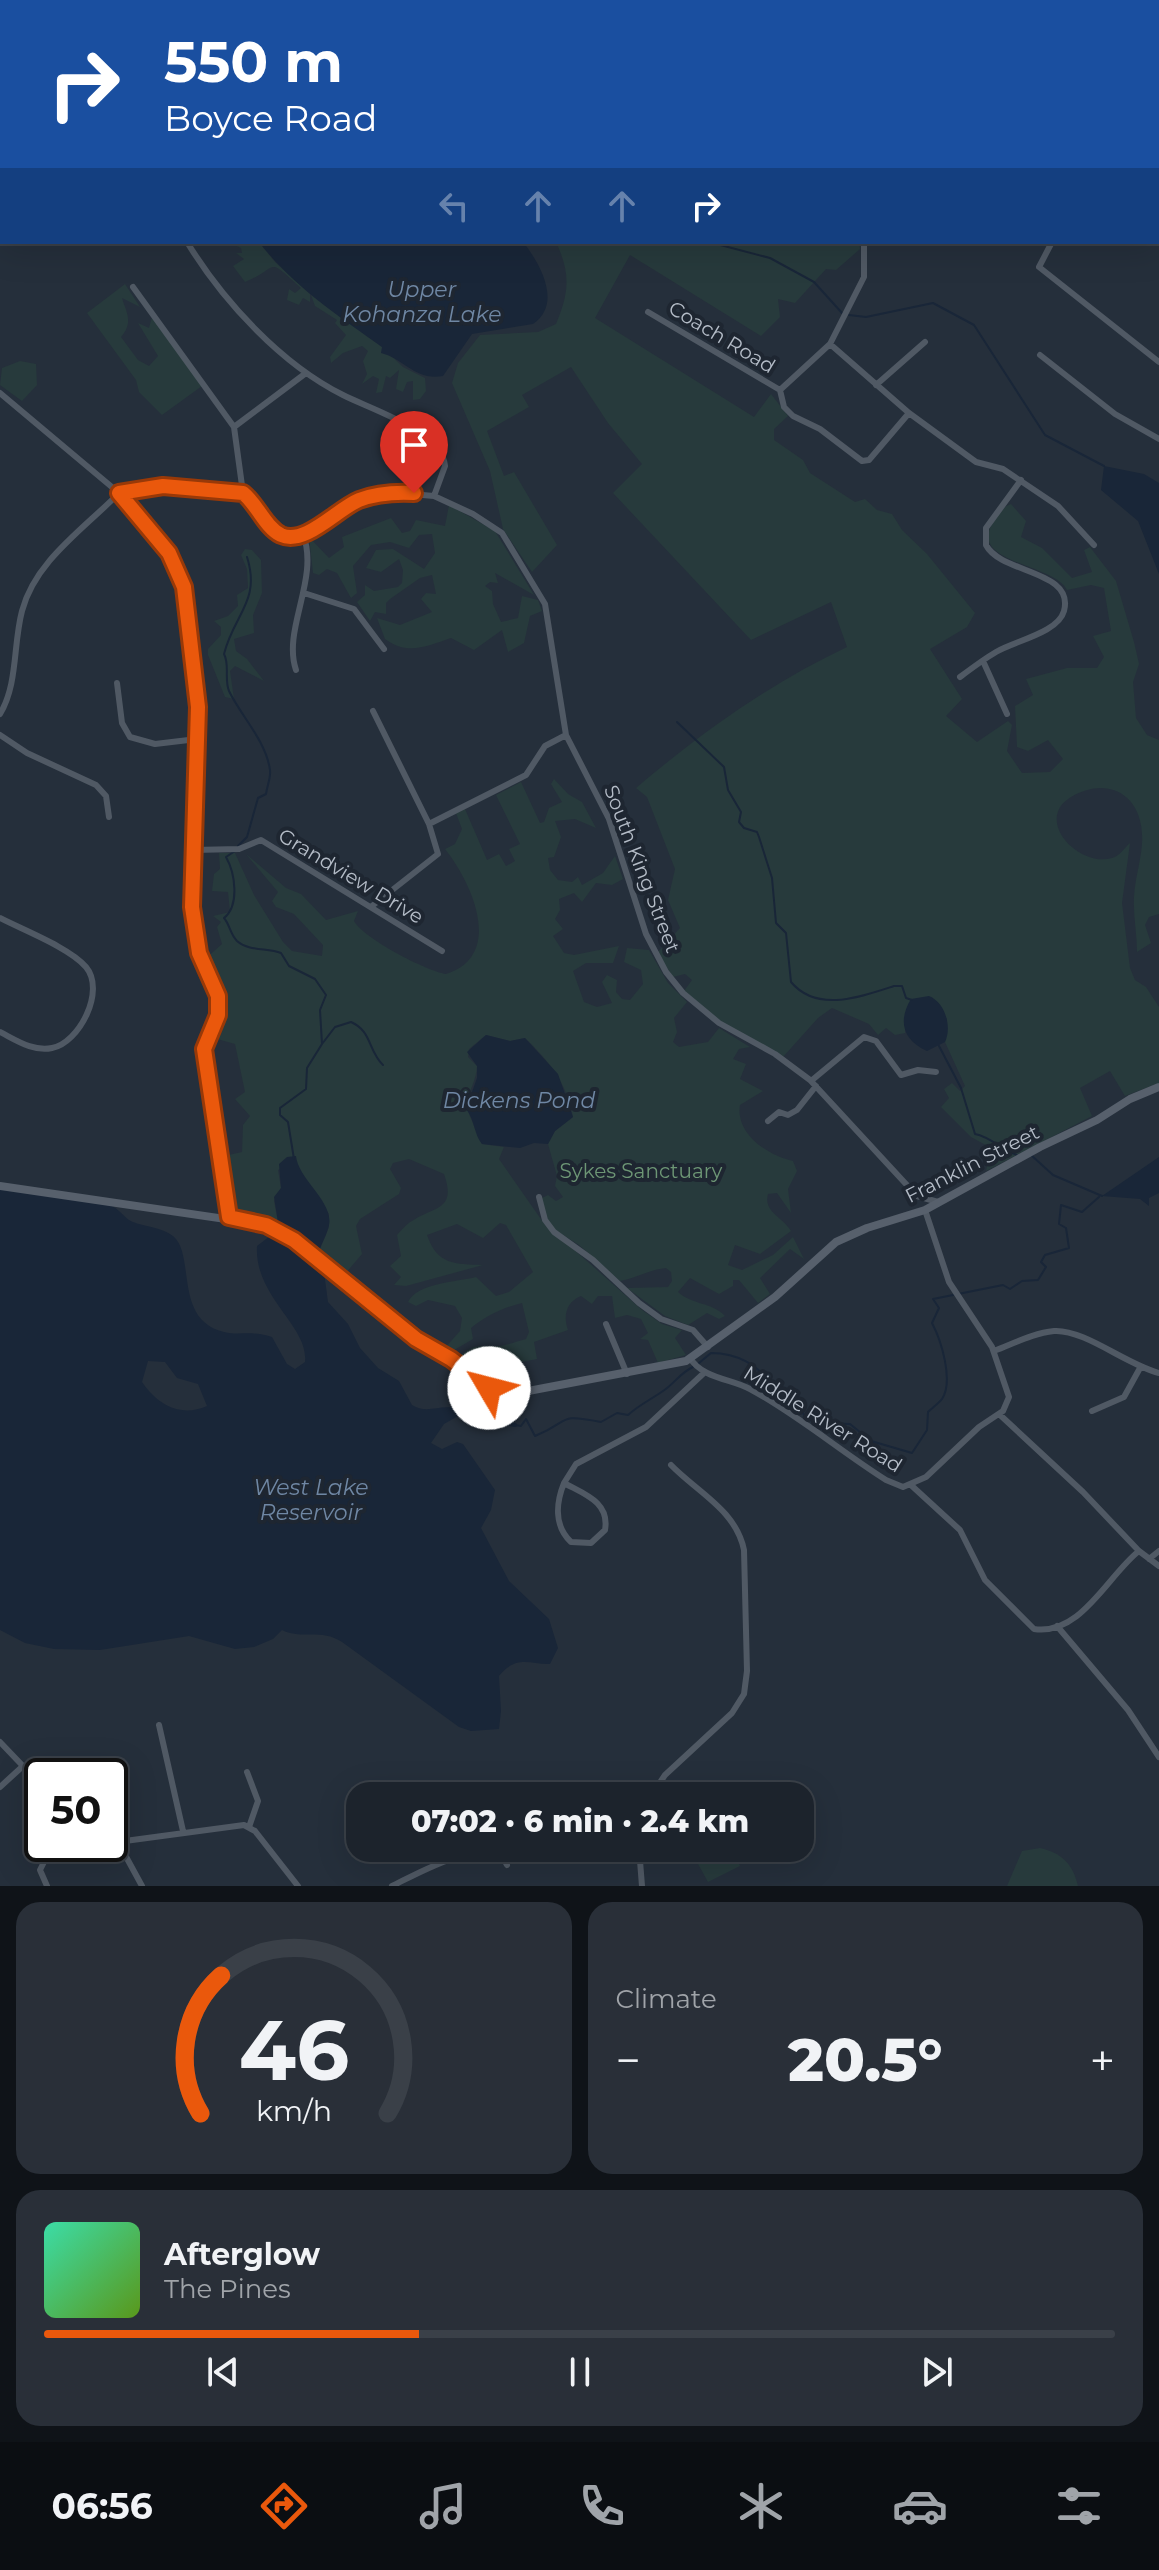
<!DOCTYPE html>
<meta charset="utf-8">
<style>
body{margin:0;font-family:Montserrat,sans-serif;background:#292f38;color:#f1f3f6;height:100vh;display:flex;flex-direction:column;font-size:30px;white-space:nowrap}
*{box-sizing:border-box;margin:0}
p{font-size:26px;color:#a0a4a9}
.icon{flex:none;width:44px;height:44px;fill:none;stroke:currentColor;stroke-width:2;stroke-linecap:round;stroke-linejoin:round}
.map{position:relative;height:1886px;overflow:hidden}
.panel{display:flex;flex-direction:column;gap:16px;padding:16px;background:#0f1318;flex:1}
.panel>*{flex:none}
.top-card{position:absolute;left:0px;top:0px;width:1160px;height:244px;box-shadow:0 8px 32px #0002,0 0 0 2px #3a4048;background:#1a4fa0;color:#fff;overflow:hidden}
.speed{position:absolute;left:24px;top:1758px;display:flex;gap:16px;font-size:40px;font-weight:700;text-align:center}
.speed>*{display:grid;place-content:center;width:104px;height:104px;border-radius:50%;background:#1c232c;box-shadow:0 8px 32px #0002,0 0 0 2px #3a4048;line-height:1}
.speed .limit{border:4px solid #111;border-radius:12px;background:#fff;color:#111}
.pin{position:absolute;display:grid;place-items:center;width:68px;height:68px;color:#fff;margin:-82px -34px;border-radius:50% 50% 50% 0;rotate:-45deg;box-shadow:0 0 8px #0007}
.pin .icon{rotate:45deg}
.me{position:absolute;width:88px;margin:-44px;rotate:307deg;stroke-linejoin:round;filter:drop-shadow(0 0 6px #0008)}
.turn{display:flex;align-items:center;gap:28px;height:168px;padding:0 32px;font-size:36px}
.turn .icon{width:104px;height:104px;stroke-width:2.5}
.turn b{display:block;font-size:56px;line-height:68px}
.lanes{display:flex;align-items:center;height:76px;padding:0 32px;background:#0003;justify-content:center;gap:40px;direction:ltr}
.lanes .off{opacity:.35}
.big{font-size:60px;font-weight:800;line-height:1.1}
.panel .widget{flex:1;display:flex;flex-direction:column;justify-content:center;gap:12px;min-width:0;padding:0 28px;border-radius:24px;background:#292f38}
.panel .dial{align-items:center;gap:0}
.dial svg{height:208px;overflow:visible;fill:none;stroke:#3a4048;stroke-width:7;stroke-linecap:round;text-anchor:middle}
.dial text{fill:#f1f3f6;stroke:none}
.song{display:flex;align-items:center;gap:24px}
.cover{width:96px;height:96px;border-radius:12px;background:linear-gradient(135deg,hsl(160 70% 55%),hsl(90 70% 35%))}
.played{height:8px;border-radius:4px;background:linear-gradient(90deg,#ea580c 35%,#3a4048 35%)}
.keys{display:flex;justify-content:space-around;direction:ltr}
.heat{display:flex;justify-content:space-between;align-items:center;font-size:44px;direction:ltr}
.panel .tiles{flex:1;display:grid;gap:16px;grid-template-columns:1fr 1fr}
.widget:last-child{grid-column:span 2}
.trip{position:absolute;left:346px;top:1782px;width:468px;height:80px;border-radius:24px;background:#1c232c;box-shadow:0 8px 32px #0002,0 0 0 2px #3a4048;font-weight:800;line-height:80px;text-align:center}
.tabs{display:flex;height:128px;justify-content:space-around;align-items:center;background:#0b0e12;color:#a0a4a9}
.tabs .icon{width:56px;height:56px}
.tabs .selected{color:#ea580c}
.tabs b{font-size:36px;color:#f1f3f6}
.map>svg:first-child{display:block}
</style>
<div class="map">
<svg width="1159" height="1886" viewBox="0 0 1159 1886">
<rect width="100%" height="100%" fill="#252f3b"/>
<path fill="#273a3c" d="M95,0H285L287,2H94Z
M259,242L275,262L310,294V302L303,298L299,305L287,300L289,289L295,293L301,288C264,254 280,268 245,282L233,266L244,259L236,253H242L241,248L228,242Z
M556,242H859L860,249L836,270L826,269L795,303L778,299L780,317L761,336L630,255L595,318L754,417L771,394L788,416L774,429V440L803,460L810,473L855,502L865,499L877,510L892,514L902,530L927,554L975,613L967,627L930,649L962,699L946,716L977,742L1008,721L1012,725L1007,751L1022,773L1050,772L1063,759L1048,740L1028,751L1017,747L1015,706L1033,695L1026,679L1067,668H1097L1104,657L1093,636L1111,631L1104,588L1091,585L1067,590C1054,563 963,563 995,520C1000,513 1004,506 1011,504L1026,521L1021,537L1042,548L1072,578L1092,572L1084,550L1090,547L1116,581L1134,642L1139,664L1133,682L1136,718L1147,735L1159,740V914L1149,917L1145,925L1151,943L1137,952C1137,934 1133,915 1134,897C1135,878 1141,861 1142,843C1145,797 1110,774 1071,797C1033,820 1079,868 1112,858C1120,856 1124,848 1130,843L1122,903L1130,968L1135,980L1146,987L1159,1007V1083L1125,1096L1110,1071L1080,1088L1092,1116L986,1171L991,1148L971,1137L941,1107L949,1098L944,1089L952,1083L960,1091L965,1086L945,1042L947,1018L905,1026V1033L895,1035L886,1028L878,1035L869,1024L832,1008L818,1018L783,1057L728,1027L684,991L692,980L685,974L673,977L657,953L680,928L668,900L675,869L647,797L636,788C702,732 769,684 847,647L831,602L751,640L613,493L642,464L608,423L571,367L522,395L529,407L487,431L504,476L514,472L557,545L532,572L503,529L490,471L452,383L458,363L480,335L538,332L556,324C569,293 571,274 556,242Z
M125,284L140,307L122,298C126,312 134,322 121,337L138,360L149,366L158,356L138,323L149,328L152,317L202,386L162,415L139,392L136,380L87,313Z
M311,295L382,347L403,367L425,378L426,391L420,399L413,400V381L407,382L403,392L396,389L399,370L390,378L386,376L382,392L376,393L379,379L373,376L362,384L367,374L363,361L368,351L362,346L343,353L331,363L330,357L346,335L335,323L337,320L315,306Z
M20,361L36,364L37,385L22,401L0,385L2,368Z
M449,505L495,531L534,595L495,573L498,583L490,582L485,586L492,591L493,604L501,622L518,618L522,596L538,600L542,611L530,616L524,643L508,652L502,630L474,650L451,638C427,646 408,656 385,639L377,618L400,625L432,612L421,599L426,593L436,594L432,575L420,578L390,599L386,603V614L375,612L370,621L357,602L365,595V585L374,591L398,587L402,583L403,570L399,559L381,572L366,568L376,550L393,549L424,569L435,553L432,534L419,535L409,548L390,542L371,545L353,566L357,593L351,598L337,573L327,569L319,575L313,573L309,537L329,558L344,547L342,537L391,518L402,533L410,531L416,520L445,526Z
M245,549L252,550L261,560L262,593L253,615L254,633L234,639L236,651L247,659L264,681L235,666L230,671L234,699L225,697L208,655V649L221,635V627L214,621L228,616L238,606L237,595L248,588L247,569L241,555Z
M554,779L568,794L582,802L596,828L575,819L555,821L561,837L554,857L548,858L550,870L558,880L572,882L578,877L582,885L603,873L615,856L623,879L612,885L596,883L582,902L574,893L559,899L560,910L555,919L563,929L553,936L564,953L574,955L619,946L613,963H586L573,971L584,1002L597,1007L612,1003L602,982L607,975L617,980L616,992L622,999L630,1000L643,984L641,970L624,962L627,948L649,950L668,983L687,1002L674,1018L677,1032L673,1042L679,1047L708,1042L719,1028L750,1047L739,1049L733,1059L746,1064L740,1079L763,1091L740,1105C735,1133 768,1156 793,1161L797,1171L788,1189L791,1213L777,1193L768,1194C763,1212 783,1217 791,1231L760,1254L735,1245L728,1265L742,1270L773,1255L793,1237L804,1259L790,1249L760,1278L770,1294L758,1303L739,1280H733V1286L719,1294L690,1278L678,1292C692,1305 712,1302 725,1316L719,1319L707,1313L688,1325L665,1316L627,1288L668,1287L672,1281L671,1272L666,1268C648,1270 637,1278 620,1281L579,1245L555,1230L546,1219L542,1198L548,1195L556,1201L563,1197L555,1186L557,1176L548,1144L555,1131L573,1117C567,1083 549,1061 525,1038L510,1041L486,1035L469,1049L468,1057L477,1066C477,1080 467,1093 467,1106C467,1112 479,1136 482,1144L504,1147L499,1159L543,1222L642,1310L662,1324L682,1330L675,1338L686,1355L658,1363L648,1340L640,1339L648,1333L641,1319L627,1315L615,1318L612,1296H598L592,1304L581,1296C566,1302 563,1316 568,1330L534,1342L537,1359L511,1364L498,1358L473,1371L457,1359C475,1341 480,1348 500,1346C508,1345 518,1341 526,1339L529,1332L522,1303C502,1308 487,1315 471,1328L473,1339L449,1353L444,1349L460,1331L462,1318L455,1306L428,1300L416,1306L408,1302C417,1283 457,1282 476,1277L496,1296L509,1292L533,1272L506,1225L500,1223L483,1238L457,1224L427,1235C437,1265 455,1264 483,1265L406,1286L394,1285L401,1277L390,1266L401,1256L397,1235C401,1231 406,1224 412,1221C434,1206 457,1211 444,1174L409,1159L393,1163L390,1169L401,1188L399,1194L360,1219L356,1226L362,1254L345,1274L318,1254L329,1227V1214L297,1167L296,1159L278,1170L281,1188L274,1201L279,1228L263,1218L232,1213L224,1156L242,1152L243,1125L250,1116L235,1099L245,1092L235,1044L210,1037C232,1003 217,992 204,960L222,944L217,927L221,922L213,916L230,912L228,892L212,891L214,874L220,869L219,853H235L254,895L283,942L292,951L322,956L323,945L294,914L276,907L272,901L278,892L246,854L286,888L301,894L326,920L358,911L354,921C363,938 426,971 446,974C505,955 472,883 445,849L455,844L462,829L456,813L465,809L487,860L499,854L506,866L515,861L509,849L520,844L496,795L521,782L540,823L544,822L549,808L562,802L551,784Z
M696,1848H732L740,1866L708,1882L692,1853Z
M1040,1848C1062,1853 1073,1864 1078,1886H1007L1022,1851Z"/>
<path fill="#192638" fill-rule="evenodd" d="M259,242H523C540,263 563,304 533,324L472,334L443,376C415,381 405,359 381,353L382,347C337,315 293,286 259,242Z
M1104,466L1144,474L1159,483V574L1138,521L1101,490Z
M929,996C946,1003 952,1028 945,1042L927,1051C902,1040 898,1020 911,999Z
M486,1035L510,1041L525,1038L558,1074L573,1117L555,1131L548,1144L534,1143L520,1148L482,1144C474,1135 475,1120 466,1109L477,1078V1066L467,1052Z
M296,1156C298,1179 334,1202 329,1225C327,1235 321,1244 318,1254L279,1228L274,1197L281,1188L279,1164L287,1157Z
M1159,1157V1193L1149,1198V1206L1140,1199L1102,1196Z
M0,1188C36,1193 74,1195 109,1205C120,1208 124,1219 133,1222C146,1227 161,1227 173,1236C196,1255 173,1320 224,1332C239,1336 251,1330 272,1337L287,1364L295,1369L305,1362C309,1326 254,1297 257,1246L274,1233L293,1243L324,1272L328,1302L348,1324L360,1348L378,1368L399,1381L412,1405C428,1415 441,1403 457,1409L458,1416L444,1424L431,1443L442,1449L457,1442L463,1444L495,1490L491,1510L481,1528L509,1581L549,1619L558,1648L550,1664C531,1665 517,1654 499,1676L501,1711L499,1729L471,1731L459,1727L342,1642C321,1628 302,1640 282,1630L273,1639L254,1647L235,1649L189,1636L100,1650L54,1649L25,1643L0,1630ZM148,1361L165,1362L177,1378L198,1384L207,1406C180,1418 157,1404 142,1382Z"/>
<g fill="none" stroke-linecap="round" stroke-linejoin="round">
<path stroke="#192638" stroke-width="2" d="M0,201L2,200
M709,242L770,258L814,282L842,313
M849,315L866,317L933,303L974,325L1045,435L1104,466
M677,722L724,767L728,790L741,812L739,822L744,828L757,832L759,837L772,878L776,923L786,933L791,982C817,1013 860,997 894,986H902L906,998L912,1000
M238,846L247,837L258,798L266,794C267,786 271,778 270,770C266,741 241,716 229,691C224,679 230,665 224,654C234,614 261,601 247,557
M235,851L226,857C235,873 240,905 224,918C230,925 230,934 237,941C248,951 267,948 281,953L289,966L315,979L326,995L320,1010L322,1044L307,1068L306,1089L280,1108V1115L288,1122L294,1159
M322,1044L335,1027L351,1022C372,1031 368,1051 383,1065
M939,1046L961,1088L975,1134C991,1137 1002,1150 1017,1155
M1031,1155L1053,1175L1102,1196
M699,1363L711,1353C753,1353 765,1380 795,1401
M798,1403L805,1417L816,1423L850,1424L871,1441L912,1453L927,1430L928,1412C932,1408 939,1403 942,1399C954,1381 941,1340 932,1323L939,1308L933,1299L1003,1285L1010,1289L1022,1281L1038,1280L1046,1267L1041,1262L1045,1255L1069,1248L1066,1228L1059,1224L1061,1205L1082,1212L1099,1197
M515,1425L521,1426L526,1419L535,1436C572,1421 555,1413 601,1422L617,1413L628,1415C639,1405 650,1400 663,1391C675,1383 680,1373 693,1367"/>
<path stroke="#192638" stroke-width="4" d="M459,1414L515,1425"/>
<path stroke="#505964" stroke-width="6" d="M288,0L289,2
M568,0L570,2
M689,0L691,2
M753,0L755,2
M1027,0L1028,2
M712,2L714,0
M873,2L874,0
M1158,77L1159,78
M187,242C223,301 281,364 343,395C370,409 442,431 445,466L434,496
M1052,242L1039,267L1159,362
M133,287L234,427L243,493
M648,312L780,390
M830,344L909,413L976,462L1003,469L1058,506L1094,545
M1040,355L1115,414L1159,439
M876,385L925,342
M780,390L784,407L793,416L820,429L862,461L869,460L909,413
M780,390L830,344L864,277V242
M0,393L119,493L163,486L243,493L271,527L289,537L303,534L349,504L388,492L434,496L473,514L502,533L545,604L566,735L609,819L646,934L666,972L683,993L719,1023L775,1054L810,1080L917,1196L938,1202
M234,427L306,373
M304,593L354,609L384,649
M983,661L1007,714
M296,670C282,629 320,579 303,534
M960,677C972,668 984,659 996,652C1014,641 1058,633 1064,611C1075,570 1001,574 986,545V528L1021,480
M117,683L122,723L130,737L155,744L197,739
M373,711L429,824
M0,714C18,684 13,645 22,611C35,561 85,528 119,493L169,553L184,587L198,707L192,907L199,953L218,996V1015L204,1049L229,1217
M0,735L27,753L96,785L106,796L109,817
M193,850L239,849L261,840L442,951
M372,906L438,854L429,824L526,775L545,746L566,735
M0,918C23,930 70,948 86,967C106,991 79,1043 52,1048C33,1052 16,1040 0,1032
M811,1081L864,1037L876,1041L901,1075L918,1070L936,1072
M768,1121L779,1112L788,1115L797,1110L816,1086
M539,1197L545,1220L554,1232L593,1260L639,1303L661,1319L693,1330L708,1347
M606,1324L627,1374
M994,1351C1013,1344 1033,1333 1054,1331C1084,1329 1127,1365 1159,1373
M690,1358C702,1378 731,1379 750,1389C798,1415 840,1451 886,1480L903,1487L926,1477L979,1427L1003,1411L1009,1397L992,1347L949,1282L925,1210
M1092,1411L1124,1397L1140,1368
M999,1414L1083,1492L1139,1551L1159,1566
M564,1483L576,1464L646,1427L705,1372
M564,1483C584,1494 610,1502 605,1530L591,1543L571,1542C554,1526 556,1503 564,1483Z
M912,1486L960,1530L985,1580L1034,1629C1081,1636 1108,1575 1139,1551
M1149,1559L1159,1551
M1057,1626L1128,1710L1159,1757
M159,1725L183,1831
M0,1742L42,1786
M247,1772L258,1801L249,1827
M0,1787L23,1766
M651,1796L665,1775L732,1713L744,1694L747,1671L744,1550C736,1510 697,1492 671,1465
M118,1842L142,1886
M110,1843L244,1825L255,1831L298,1886
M639,1848L642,1886
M47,1886L40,1870L46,1858L103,1844
M392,1886C415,1875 490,1831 507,1865"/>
<path stroke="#57606c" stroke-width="8" d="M821,0L823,2
M1158,235L1159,236
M0,1186L266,1225L306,1249L416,1339L451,1359L489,1388L502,1392H523L686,1361L775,1297L836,1242L867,1228L925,1210L1040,1147L1097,1120L1130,1099L1159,1087"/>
</g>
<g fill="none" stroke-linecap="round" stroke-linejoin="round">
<defs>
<path id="route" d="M414,493C394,492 377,493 359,500C337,509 305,546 281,535C265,527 257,504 243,493L163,486L119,493L169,553L184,587L198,707L192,907L199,953L218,996V1015L204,1049L229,1217L266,1225L294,1240L416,1339L451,1359L489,1388"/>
</defs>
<use href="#route" stroke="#983908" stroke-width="20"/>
<use href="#route" stroke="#ea580c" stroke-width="14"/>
</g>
<g text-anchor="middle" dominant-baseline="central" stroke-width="8" stroke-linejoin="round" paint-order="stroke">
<g font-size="20" fill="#b4bcc7" stroke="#1e2631">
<text transform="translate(722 337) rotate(31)">Coach Road</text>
<text transform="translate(642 869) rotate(69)">South King Street</text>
<text transform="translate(351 876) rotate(31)">Grandview Drive</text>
<text transform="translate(972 1164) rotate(-27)">Franklin Street</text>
<text transform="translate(823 1419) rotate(32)">Middle River Road</text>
</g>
<g font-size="20" fill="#6d9675" stroke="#1e2631">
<text x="641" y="1171">Sykes Sanctuary</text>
</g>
<g font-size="22" font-style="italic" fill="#6f87a4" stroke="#1e2631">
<text x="422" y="289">Upper<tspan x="422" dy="25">Kohanza Lake</tspan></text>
<text x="519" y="1100">Dickens Pond</text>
<text x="311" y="1487">West Lake<tspan x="311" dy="25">Reservoir</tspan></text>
</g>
</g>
</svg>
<div class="speed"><div class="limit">50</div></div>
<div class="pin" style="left:414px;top:493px;background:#d93025"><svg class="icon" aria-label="arrive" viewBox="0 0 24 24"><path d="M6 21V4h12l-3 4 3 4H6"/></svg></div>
<svg class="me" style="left:489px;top:1388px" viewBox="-20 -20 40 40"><circle r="19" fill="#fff"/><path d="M0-13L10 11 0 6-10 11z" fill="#ea580c"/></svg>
<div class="trip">07:02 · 6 min · 2.4 km</div>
<div class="top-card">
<div class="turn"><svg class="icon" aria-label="right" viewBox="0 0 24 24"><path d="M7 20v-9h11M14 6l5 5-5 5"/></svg><div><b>550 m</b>Boyce Road</div></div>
<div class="lanes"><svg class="icon off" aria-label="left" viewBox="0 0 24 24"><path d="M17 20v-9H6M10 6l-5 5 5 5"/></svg><svg class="icon off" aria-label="ahead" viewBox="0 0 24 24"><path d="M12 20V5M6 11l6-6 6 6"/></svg><svg class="icon off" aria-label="ahead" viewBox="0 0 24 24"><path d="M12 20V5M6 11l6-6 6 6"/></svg><svg class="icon" aria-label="right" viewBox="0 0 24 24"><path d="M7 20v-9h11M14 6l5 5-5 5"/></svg></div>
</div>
</div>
<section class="panel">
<div class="tiles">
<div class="widget dial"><svg viewBox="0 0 100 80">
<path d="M14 69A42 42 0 1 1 86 69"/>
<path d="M14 69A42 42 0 0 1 22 16" stroke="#ea580c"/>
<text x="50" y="56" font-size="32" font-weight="700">46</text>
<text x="50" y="72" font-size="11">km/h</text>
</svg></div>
<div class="widget"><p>Climate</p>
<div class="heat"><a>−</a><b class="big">20.5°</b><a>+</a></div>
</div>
<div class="widget">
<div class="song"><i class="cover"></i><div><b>Afterglow</b><p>The Pines</p></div></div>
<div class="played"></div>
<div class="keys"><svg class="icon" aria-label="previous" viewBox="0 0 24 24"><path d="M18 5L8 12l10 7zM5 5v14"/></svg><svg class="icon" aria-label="pause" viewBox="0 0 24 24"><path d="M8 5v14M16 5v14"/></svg><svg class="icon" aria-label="next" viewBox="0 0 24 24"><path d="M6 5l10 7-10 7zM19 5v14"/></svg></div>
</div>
</div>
</section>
<nav class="tabs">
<b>06:56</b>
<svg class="icon selected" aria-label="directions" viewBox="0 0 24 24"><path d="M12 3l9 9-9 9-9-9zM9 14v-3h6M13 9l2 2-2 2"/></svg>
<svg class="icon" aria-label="music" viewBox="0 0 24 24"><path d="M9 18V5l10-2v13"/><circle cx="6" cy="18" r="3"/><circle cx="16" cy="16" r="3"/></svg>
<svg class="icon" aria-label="phone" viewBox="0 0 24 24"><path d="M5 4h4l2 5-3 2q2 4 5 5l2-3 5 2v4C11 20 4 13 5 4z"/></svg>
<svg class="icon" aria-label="climate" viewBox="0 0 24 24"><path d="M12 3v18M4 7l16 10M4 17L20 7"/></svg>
<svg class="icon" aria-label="car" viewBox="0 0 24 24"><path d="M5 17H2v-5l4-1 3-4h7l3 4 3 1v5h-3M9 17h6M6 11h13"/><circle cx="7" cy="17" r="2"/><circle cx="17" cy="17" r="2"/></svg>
<svg class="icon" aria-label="filters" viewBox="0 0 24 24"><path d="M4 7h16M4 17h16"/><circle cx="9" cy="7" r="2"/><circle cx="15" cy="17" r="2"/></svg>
</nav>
